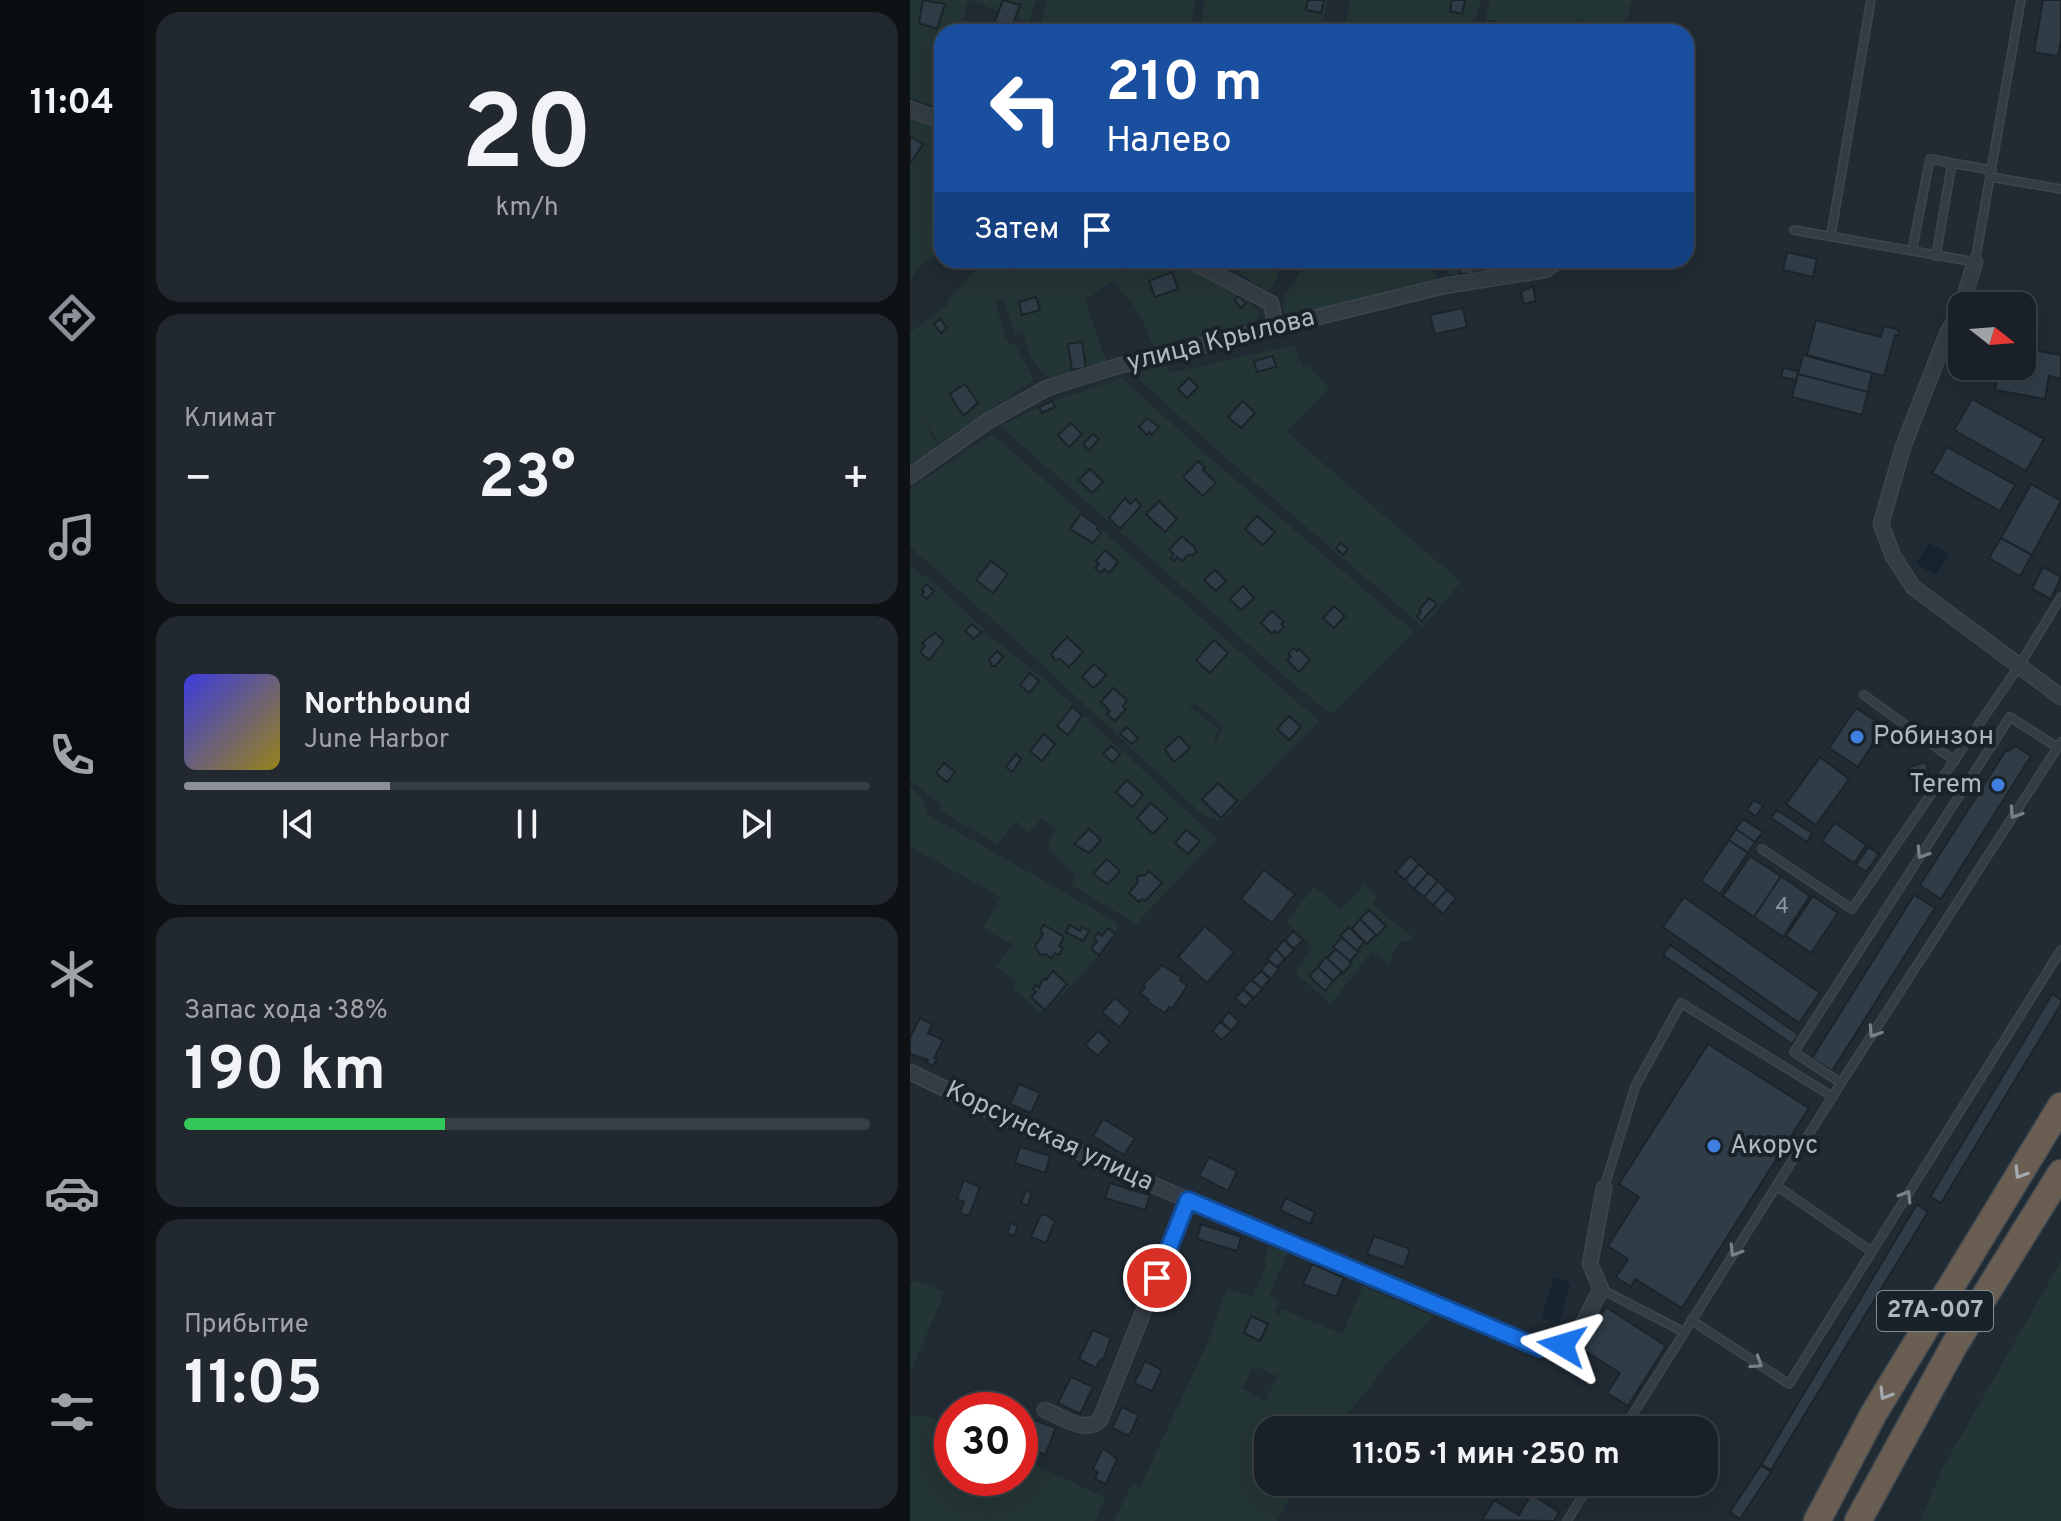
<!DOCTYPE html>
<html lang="ru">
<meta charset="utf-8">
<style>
body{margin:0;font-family:Overpass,sans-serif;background:#22282f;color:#f1f3f6;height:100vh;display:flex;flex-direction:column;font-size:30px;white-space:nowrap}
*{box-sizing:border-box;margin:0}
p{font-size:26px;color:#9fa3a7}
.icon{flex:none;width:44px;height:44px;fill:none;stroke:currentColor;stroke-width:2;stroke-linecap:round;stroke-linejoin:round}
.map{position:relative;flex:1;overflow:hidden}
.drawer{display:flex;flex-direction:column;gap:12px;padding:12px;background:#0e1215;width:766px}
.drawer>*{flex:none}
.banner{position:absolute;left:24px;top:24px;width:760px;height:244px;border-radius:24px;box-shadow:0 8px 32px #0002,0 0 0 2px #373e44;background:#1a4fa0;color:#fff;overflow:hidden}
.needle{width:52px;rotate:107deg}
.fabs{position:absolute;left:1038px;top:292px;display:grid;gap:16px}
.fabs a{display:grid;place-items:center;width:88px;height:88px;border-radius:16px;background:#192027;box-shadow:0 8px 32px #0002,0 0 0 2px #373e44;font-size:40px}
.speed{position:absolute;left:24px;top:1392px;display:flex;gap:16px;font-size:40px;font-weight:700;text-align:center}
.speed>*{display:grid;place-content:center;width:104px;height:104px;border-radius:50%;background:#192027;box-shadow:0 8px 32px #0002,0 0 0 2px #373e44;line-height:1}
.speed .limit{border:12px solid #d22;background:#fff;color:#111}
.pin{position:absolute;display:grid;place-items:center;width:68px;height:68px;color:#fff;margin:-34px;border:4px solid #fff;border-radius:50%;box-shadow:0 2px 8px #0007}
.me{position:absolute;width:88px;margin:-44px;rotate:277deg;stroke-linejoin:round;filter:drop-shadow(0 0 6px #0008)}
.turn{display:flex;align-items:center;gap:28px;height:168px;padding:0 40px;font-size:36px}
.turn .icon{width:104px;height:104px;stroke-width:2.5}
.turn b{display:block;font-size:56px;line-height:68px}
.then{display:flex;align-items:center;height:76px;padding:0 40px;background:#0003;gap:16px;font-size:30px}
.big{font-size:60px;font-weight:700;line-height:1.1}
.drawer .card{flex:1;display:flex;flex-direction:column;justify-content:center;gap:12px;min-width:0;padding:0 28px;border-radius:24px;background:#22282f}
.drawer .dial{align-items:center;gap:0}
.dial b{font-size:104px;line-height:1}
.song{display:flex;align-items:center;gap:24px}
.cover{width:96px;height:96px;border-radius:12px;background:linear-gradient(135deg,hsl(240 70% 55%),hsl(50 70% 35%))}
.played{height:8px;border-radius:4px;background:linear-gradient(90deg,#8c9099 30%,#373e44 30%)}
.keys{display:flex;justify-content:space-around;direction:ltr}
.heat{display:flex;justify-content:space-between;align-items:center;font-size:44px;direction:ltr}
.charge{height:12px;border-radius:6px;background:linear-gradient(90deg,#34c759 38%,#373e44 0)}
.trip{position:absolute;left:344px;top:1416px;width:464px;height:80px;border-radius:24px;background:#192027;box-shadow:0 8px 32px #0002,0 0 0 2px #373e44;font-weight:700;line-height:80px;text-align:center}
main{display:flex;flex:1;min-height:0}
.dock{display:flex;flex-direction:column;width:144px;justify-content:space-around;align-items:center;background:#0a0d10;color:#9fa3a7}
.dock .icon{width:56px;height:56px}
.dock .on{color:#8c9099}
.dock b{font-size:36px;color:#f1f3f6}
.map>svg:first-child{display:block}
</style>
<main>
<nav class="dock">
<b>11:04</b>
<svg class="icon on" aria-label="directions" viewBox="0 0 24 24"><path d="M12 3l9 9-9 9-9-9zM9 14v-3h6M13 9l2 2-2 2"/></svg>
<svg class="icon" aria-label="music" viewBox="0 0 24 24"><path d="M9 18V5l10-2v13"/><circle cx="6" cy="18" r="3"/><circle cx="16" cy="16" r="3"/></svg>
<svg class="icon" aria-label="phone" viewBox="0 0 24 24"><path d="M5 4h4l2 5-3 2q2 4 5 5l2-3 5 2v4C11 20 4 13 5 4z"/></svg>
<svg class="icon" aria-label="climate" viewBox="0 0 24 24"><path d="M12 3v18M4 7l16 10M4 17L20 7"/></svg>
<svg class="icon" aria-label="car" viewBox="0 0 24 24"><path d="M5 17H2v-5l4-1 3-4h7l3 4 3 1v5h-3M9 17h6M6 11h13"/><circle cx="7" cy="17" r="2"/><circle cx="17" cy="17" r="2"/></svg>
<svg class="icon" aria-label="filters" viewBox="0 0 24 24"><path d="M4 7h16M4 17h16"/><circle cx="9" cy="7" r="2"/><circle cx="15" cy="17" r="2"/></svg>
</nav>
<section class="drawer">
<div class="card dial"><b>20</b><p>km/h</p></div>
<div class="card"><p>Климат</p>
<div class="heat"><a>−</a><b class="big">23°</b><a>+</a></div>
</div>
<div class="card">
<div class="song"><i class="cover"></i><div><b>Northbound</b><p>June Harbor</p></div></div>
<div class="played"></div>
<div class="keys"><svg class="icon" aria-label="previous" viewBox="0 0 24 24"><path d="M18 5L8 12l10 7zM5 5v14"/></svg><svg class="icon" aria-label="pause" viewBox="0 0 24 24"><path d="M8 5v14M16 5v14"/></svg><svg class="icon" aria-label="next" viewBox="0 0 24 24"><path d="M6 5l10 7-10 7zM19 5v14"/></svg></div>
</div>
<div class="card"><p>Запас хода · 38%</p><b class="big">190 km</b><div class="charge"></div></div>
<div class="card"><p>Прибытие</p><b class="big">11:05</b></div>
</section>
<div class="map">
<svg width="1151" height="1521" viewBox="0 0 1151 1521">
<rect width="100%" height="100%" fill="#212b34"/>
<path fill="#233534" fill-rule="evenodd" d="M0,0H58L53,20L85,32H32V109L0,97Z
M60,0H126L119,23Z
M137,0H286L280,32H127Z
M295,0H418L412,32H289Z
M440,0H571L562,32H434Z
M580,0H722L714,32H572Z
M0,114L32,127V252L11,265L0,281Z
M72,260H101L102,273L108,265L127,264V260H266L330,293L350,314L344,322L278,343L274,337L268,341L270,345L246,352L228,311L203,281L175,300L197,364L141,378C126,373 116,347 113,332L105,335L93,298L86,303L95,337L101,345L104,343L124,380L29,444L7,410L29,448L0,467V332L39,305L36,301L72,264Z
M309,260H370C368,272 368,284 357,291Z
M392,260H525L527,287L381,319C364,305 377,293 386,279C389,274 390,266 392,260Z
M534,260H591L592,272L549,281L534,270Z
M384,345L393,367L398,366L420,387L377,432L551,582L513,627L309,452L222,373L256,363L260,373Z
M211,377L292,451L504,632L424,713L418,712L388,688L90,426L146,399L148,400Z
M82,434L409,721L312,821L294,816L101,636L0,547V489ZM283,702L306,720L312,729L305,743L303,742L309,729L280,707Z
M0,564L13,577L16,575L74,629L73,631L136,680L307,839L226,924L160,884L166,877L143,853L141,854L138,841L145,829L132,818L119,833L106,821L87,845L29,809L30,804L0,780Z
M0,786L14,800L12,805L17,808L15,813L208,923C208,942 148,999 131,1013L103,989L106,982L86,967L103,944L77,931L73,927L91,897L0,847Z
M454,885L467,897L462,905L502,936L498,941H492C486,948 479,956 481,966L462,951L421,1004L385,972L403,947L376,922L404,887L431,909Z
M359,1246L378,1252L359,1296L369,1301L364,1312L369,1315L372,1309L432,1334L453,1286L523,1316L484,1355L426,1430H358V1482H390L367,1521H204L222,1484L230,1487L297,1344L317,1289L343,1297L356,1265L355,1255ZM344,1366L367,1376L355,1402L332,1388Z
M1151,1261V1521H1010L1032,1469Z
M3,1280L35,1292L0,1373V1285Z
M0,1415L21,1417L42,1427V1478H110V1458L196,1498L185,1521H0Z"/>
<path fill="#162430" d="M1019,543L1039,554L1026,575L1006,564Z
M644,1277L658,1281L660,1286L649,1323L633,1319L632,1313Z"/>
<path fill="#303d47" stroke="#1c242b" stroke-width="2" d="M13,0L35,4L27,29L9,23Z
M93,0L110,5L101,30L84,24Z
M398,0H414L411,13L396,10Z
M542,0H555L552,14L540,11Z
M1133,0H1151V39L1148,56L1124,52Z
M580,21L591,24L589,32L578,30Z
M670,22L687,25L685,32H668Z
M443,25L454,27L452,32H441Z
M0,136L13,144L1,162H0Z
M877,252L907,259L903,277L873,270Z
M210,260H228L230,264L215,270Z
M547,260H564V274H550Z
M594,260H610L611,265L595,267Z
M589,263L590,270L580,273L578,264Z
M262,272L268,289L245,297L239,281Z
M623,286L626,301L614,304L611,292Z
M329,296L336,303L331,308L324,300Z
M126,297L130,310L112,315L109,302Z
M553,308L557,327L525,334L520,315Z
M30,319L37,328L31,333L24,324Z
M906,320L971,337L974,326L986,329L989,332L988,336L985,335L974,376L897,355Z
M172,342L176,368L162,370L158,344Z
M1112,348L1151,355V379L1139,376L1135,399L1085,390L1087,381L1064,376L1066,366H1112Z
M893,355L962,373L958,392L888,374Z
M363,356L366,367L347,372L344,361Z
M873,368L888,371L886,380L871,377Z
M888,374L958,392L952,415L882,397Z
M279,378L288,387L277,398L268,389Z
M55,384L68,403L54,415L47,407L40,394Z
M1062,399L1134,439L1116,471L1044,430Z
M142,401L145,407L132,413L129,407Z
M333,401L345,413L331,428L318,417Z
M237,418L249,427L242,435L239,432L237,435L229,427Z
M161,423L172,434L159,447L148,435Z
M183,434L189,439L179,450L173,444Z
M1037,447L1105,485L1090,511L1022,473Z
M288,461L295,468L293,470L306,483L293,496L273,477Z
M180,469L193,482L182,493L169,480Z
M1121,484L1151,501L1122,555L1091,538Z
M215,498L220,504L226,499L231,506L210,529L199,518Z
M249,501L267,519L255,532L236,514Z
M171,514L189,527L187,529L191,533L183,543L160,529Z
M347,516L365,532L353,545L335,529Z
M272,536L285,548L286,552L283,555H278L272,561L267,557L264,561L261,559L264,554L259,550Z
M1091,538L1122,555L1110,576L1079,558Z
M431,543L438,549L433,555L426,548Z
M195,550L208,562L199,573L194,569L191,573L185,568L189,564L186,561Z
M81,561L98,574L83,593L66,580Z
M1133,567L1151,577L1141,599L1122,589Z
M305,570L316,581L306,591L294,580Z
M16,584L24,591L17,599L12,595L14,592L12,590Z
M333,586L344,598L331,610L320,599Z
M519,598L527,604L512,621L507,617L511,612L509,610Z
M424,606L435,616L424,628L413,618Z
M362,611L374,622L371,624L374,627L368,633L365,631L362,634L351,623Z
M62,624L71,632L64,639L55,631Z
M25,633L34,641L19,660L10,652L15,646L12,643Z
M157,637L173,652L159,667L150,659L145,660L141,654Z
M304,640L318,653L300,673L286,660Z
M384,648L387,651L389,649L400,660L389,672L377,660L381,657L378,654Z
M87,651L93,657L85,666H82L79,660Z
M184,664L196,675L184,688L172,677Z
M120,673L129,681L119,693L110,685Z
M203,688L217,700L213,706L216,709L205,721L197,714L200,711L191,702Z
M162,707L172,715L158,735L147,726Z
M946,708L974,726L948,767L919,748Z
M379,716L391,727L379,740L367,729Z
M217,727L228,738L222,744L210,734Z
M134,734L145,744L132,761L120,751Z
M269,736L280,748L264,762L255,749Z
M201,746L210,754L203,762L193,754Z
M1106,746L1121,756L1031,899L1010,885L1096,750L1098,751Z
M106,754L111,759L102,772L96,767Z
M910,757L939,779L906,825L876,804Z
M1016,762L1020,777L1002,781L999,767Z
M34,763L45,772L37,782L26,773Z
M217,780L233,795L222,807L206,792Z
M308,783L327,801L311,818L292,799Z
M844,800L853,806L846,816L837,810Z
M241,803L258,818L243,834L227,818Z
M867,810L902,833L897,842L861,818Z
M833,819L853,832L845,842L826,829Z
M925,823L956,845L944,863L912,841Z
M179,829L191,840L179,853L164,844Z
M826,829L845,842L838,853L819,840Z
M276,830L290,841L278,854L265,843Z
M819,840L838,853L810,894L791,881Z
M959,847L969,854L956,872L946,865Z
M500,856L509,864L495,880L486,872Z
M840,856L871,876L844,917L813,896Z
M197,859L210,871L198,884L183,874Z
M509,864L518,873L504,889L495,880Z
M354,870L385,894L362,923L331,899Z
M239,871L252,883L235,901L232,899L229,902L219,893L228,882L227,878L230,875L234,876Z
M518,873L528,881L514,897L504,889Z
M871,876L900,896L873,937L844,917Z
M528,881L537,890L523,905L514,897Z
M537,890L546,898L533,914L523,905Z
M1004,895L1025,908L922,1071L902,1058Z
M903,896L928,913L901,953L876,936Z
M774,897L910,993L889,1023L753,927Z
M459,910L476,926L467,936L450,919Z
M450,919L466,935L457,944L442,929Z
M134,925L154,937L149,946L153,948L149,955L145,953L142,958L135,954L131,955L125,947L133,934L130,931Z
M160,925L170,931L172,927L179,931L173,941L156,932Z
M295,926L324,952L297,983L268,957Z
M439,927L454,942L447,951L430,936Z
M198,928L205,934L189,955L181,949L187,941L184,938L188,933L192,936Z
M383,931L393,940L384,949L375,940Z
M432,937L448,952L440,961L423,947Z
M374,940L384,950L375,959L366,949Z
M760,945L889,1035L882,1044L753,955Z
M366,949L375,959L367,967L357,959Z
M426,949L442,963L433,973L417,958Z
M416,957L432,972L423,981L408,967Z
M359,961L369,969L361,979L351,970Z
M252,965L272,978L270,980L277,986L262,1009L259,1007L255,1013L238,1002L239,1000L230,993L235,987L233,985Z
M408,967L423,981L415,991L399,976Z
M143,971L157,984L135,1010L121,997L126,992L123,989L126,985L129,988L133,979L136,980Z
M351,971L360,979L352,988L342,980Z
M341,980L352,989L344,998L333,989Z
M333,990L343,998L335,1007L325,998Z
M1142,994L1151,1000V1004L1031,1203L1020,1197Z
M205,998L221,1012L209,1027L192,1012Z
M319,1012L329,1021L321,1031L311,1021Z
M10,1018L22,1024L18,1033L33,1040L24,1058L27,1059L23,1066L17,1063L18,1060L0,1054V1038Z
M310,1022L321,1031L312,1040L302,1031Z
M188,1031L200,1042L188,1056L175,1045Z
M798,1044L899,1108L772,1308L725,1279L721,1287L706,1277L718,1259L698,1246L729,1197L709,1184Z
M109,1084L130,1093L121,1113L100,1104Z
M193,1119L225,1138L214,1155L183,1136Z
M110,1147L140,1156L135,1173L105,1163Z
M299,1157L327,1171L318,1191L289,1176Z
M54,1180L70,1187L59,1216L50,1213L54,1202L47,1199Z
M200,1183L240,1195L235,1210L195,1198Z
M116,1190L122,1193L117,1206L111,1203Z
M376,1198L405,1212L400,1224L370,1210Z
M1007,1204L1018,1212L861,1470L851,1465Z
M131,1215H136L145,1221L136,1243L121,1237Z
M101,1223L108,1226L104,1236L97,1233Z
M291,1224L331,1237L327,1251L287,1239Z
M464,1236L500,1249L494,1267L457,1254Z
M402,1264L434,1278L426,1297L393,1284Z
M696,1307L756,1346L718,1406L697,1393L710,1373L670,1348Z
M341,1316L358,1324L350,1341L334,1333Z
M183,1330L201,1338L193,1360L191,1359L186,1368L169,1359Z
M235,1361L252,1370L242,1391L224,1383Z
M161,1377L183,1387L170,1414L148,1403Z
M212,1407L229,1415L219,1436L202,1428Z
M124,1420L146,1428L135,1455L113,1446Z
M193,1448L207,1459L196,1484L185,1479L188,1472L183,1469Z
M851,1465L861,1472L830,1519L820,1512Z
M621,1494L649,1512L644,1521L572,1520L584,1500L609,1515Z"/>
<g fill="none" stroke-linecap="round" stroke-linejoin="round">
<defs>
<path id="lane" d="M1081,177L1151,189
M884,230L1065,262L1111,0
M921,235L961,0
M1002,251L1020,159L1042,163
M1026,256L1042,163L1082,170
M954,695L1045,761
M852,849L942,909L1109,666L1151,597
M931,1083L884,1052L1100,717L1147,747
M867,1186L961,1251
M694,1188L725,1087L771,1003L923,1097
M691,1289L774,1332
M781,1320L879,1384L1151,950
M713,1430L931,1083L1151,742
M657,1521L681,1482"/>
<path id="street" d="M0,109L32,121
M279,260L361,303L366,327
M1065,262L1051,308L1037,334L993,447L971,524L983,556L1003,587L1151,697
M0,476L78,421L137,388L208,366L534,286L635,270L645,263
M0,1072L127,1133L300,1210L630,1348L652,1345L672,1326L691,1289L680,1264L694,1188
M135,1410C152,1417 175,1434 190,1420L278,1200"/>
<path id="highway" d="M907,1521L964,1413L1151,1106
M948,1521L1045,1344L1151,1173"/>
</defs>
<use href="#lane" stroke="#3d464e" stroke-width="10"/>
<use href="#street" stroke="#3d464e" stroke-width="17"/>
<use href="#highway" stroke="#3f484f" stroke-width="29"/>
<use href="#lane" stroke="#343d44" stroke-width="7"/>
<use href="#street" stroke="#343d44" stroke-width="14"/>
<use href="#highway" stroke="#6a5d52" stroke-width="26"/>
</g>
<defs><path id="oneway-chevron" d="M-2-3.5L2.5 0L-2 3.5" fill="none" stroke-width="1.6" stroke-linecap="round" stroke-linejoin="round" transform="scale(2)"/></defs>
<g stroke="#778189">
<use href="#oneway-chevron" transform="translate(1105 813) rotate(123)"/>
<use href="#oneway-chevron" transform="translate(1012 853) rotate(123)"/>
<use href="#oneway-chevron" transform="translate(964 1032) rotate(123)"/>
<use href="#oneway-chevron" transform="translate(996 1196) rotate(-58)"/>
<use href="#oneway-chevron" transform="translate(825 1251) rotate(122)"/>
<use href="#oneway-chevron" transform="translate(847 1363) rotate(33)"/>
</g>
<g stroke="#a4aab0">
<use href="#oneway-chevron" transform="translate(1110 1173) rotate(122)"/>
<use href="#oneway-chevron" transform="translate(975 1394) rotate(121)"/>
</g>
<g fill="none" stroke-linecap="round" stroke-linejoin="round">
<defs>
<path id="route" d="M247,1278L278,1200L630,1348L652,1345"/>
</defs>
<use href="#route" stroke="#114b97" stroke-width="20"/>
<use href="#route" stroke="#1a73e8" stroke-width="14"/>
</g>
<g fill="#3f7fe0" stroke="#1a2229" stroke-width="3">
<circle cx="947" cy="737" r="8"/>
<circle cx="1088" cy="785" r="8"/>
<circle cx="804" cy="1146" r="8"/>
</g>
<g text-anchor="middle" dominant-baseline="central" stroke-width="8" stroke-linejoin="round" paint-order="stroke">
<g font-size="22" fill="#8d98a1">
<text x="872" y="907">4</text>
</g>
<rect fill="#1a2229" stroke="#828b93" stroke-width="2" x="967" y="1291" width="116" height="40" rx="6"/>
<g font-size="24" font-weight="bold" fill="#aeb8c1">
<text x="1025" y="1311">27А-007</text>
</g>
<g font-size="26" fill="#aeb8c1" stroke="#1a2229">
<text transform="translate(311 341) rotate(-14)">улица Крылова</text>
<text transform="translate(139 1137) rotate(25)">Корсунская улица</text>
</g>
<g font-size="26" fill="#aeb8c1" stroke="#1a2229" text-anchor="start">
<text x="963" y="737">Робинзон</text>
<text x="1072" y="785" text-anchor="end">Terem</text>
<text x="820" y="1146">Акорус</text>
</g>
</g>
</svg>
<div class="fabs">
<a><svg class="needle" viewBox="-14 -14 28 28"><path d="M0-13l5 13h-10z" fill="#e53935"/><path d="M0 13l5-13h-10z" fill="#9fa3a7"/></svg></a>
</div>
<div class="speed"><div class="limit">30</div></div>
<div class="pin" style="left:247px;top:1278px;background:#d93025"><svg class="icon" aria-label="arrive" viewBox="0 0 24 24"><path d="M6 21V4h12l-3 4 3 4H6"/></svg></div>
<svg class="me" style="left:652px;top:1345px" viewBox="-20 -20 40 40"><path d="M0-17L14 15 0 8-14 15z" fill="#1a73e8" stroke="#fff" stroke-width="4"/></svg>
<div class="trip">11:05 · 1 мин · 250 m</div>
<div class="banner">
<div class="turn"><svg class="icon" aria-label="left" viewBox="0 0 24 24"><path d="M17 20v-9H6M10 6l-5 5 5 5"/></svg><div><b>210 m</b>Налево</div></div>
<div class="then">Затем<svg class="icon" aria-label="arrive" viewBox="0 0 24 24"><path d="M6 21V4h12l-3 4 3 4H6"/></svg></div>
</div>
</div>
</main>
